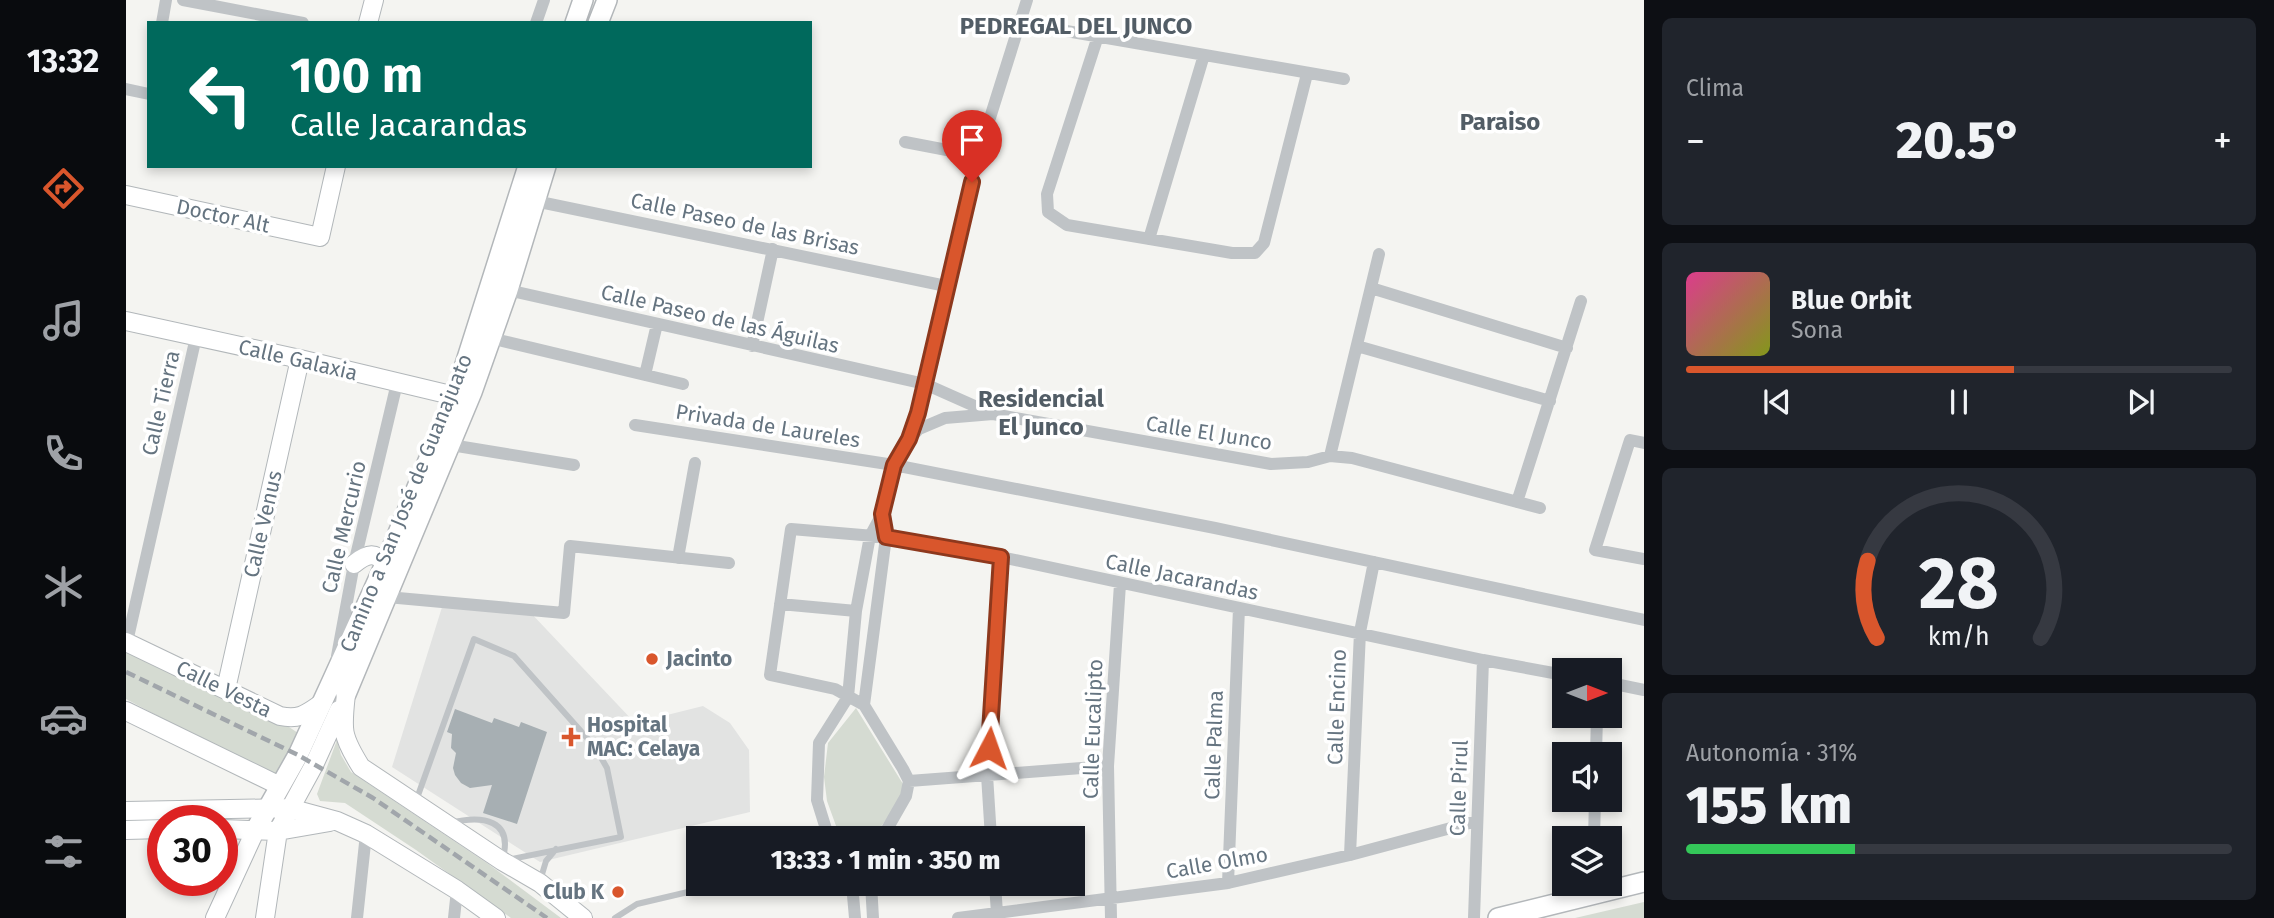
<!DOCTYPE html>
<html lang="es">
<meta charset="utf-8">
<style>
body{margin:0;font-family:"Fira Sans",sans-serif;background:#20242c;color:#f1f3f6;height:100vh;display:flex;flex-direction:column;font-size:26px;white-space:nowrap}
*{box-sizing:border-box;margin:0}
p{font-size:23px;color:#9ea1a6}
.icon{flex:none;width:38px;height:38px;fill:none;stroke:currentColor;stroke-width:2;stroke-linecap:round;stroke-linejoin:round}
.map{position:relative;flex:1;overflow:hidden}
.panel{display:flex;flex-direction:column;gap:18px;padding:18px;background:#0d0f14;width:630px}
.panel>*{flex:none}
.top-card{position:absolute;left:21px;top:21px;width:665px;height:147px;border-radius:0px;box-shadow:0 4px 10px #0003;background:#00695c;color:#fff;overflow:hidden}
.needle{width:46px;rotate:90deg}
.buttons{position:absolute;left:1426px;top:658px;display:grid;gap:14px}
.buttons a{display:grid;place-items:center;width:70px;height:70px;border-radius:0px;background:#171b24;box-shadow:0 4px 10px #0003;font-size:35px}
.speed{position:absolute;left:21px;top:805px;display:flex;gap:14px;font-size:35px;font-weight:700;text-align:center}
.speed>*{display:grid;place-content:center;width:91px;height:91px;border-radius:50%;background:#171b24;box-shadow:0 4px 10px #0003;line-height:1}
.speed .limit{border:10px solid #d22;background:#fff;color:#111}
.pin{position:absolute;display:grid;place-items:center;width:60px;height:60px;color:#fff;margin:-72px -30px;border-radius:50% 50% 50% 0;rotate:-45deg;box-shadow:0 0 7px #0007}
.pin .icon{rotate:45deg}
.me{position:absolute;width:77px;margin:-38px;rotate:4deg;stroke-linejoin:round;filter:drop-shadow(0 0 5px #0008)}
.turn{display:flex;align-items:center;gap:24px;height:147px;padding:0 28px;font-size:32px}
.turn .icon{width:91px;height:91px;stroke-width:2.5}
.turn b{display:block;font-size:49px;line-height:60px}
.big{font-size:52px;font-weight:800;line-height:1.1}
.panel .tile{flex:1;display:flex;flex-direction:column;justify-content:center;gap:10px;min-width:0;padding:0 24px;border-radius:10px;background:#20242c}
.panel .dial{align-items:center;gap:0}
.dial svg{height:182px;overflow:visible;fill:none;stroke:#363941;stroke-width:7;stroke-linecap:round;text-anchor:middle}
.dial text{fill:#f1f3f6;stroke:none}
.song{display:flex;align-items:center;gap:21px}
.cover{width:84px;height:84px;border-radius:10px;background:linear-gradient(135deg,hsl(330 70% 55%),hsl(70 70% 35%))}
.played{height:7px;border-radius:4px;background:linear-gradient(90deg,#d9562c 60%,#363941 60%)}
.keys{display:flex;justify-content:space-around;direction:ltr}
.heat{display:flex;justify-content:space-between;align-items:center;font-size:38px;direction:ltr}
.charge{height:10px;border-radius:5px;background:linear-gradient(90deg,#34c759 31%,#363941 0)}
.trip{position:absolute;left:560px;top:826px;width:399px;height:70px;border-radius:0px;background:#171b24;box-shadow:0 4px 10px #0003;font-weight:800;line-height:70px;text-align:center}
main{display:flex;flex:1;min-height:0}
.menu{display:flex;flex-direction:column;width:126px;justify-content:space-around;align-items:center;background:#090b0e;color:#9ea1a6}
.menu .icon{width:49px;height:49px}
.menu .active{color:#d9562c}
.menu b{font-size:32px;color:#f1f3f6}
.map>svg:first-child{display:block}
</style>
<main>
<nav class="menu">
<b>13:32</b>
<svg class="icon active" aria-label="directions" viewBox="0 0 24 24"><path d="M12 3l9 9-9 9-9-9zM9 14v-3h6M13 9l2 2-2 2"/></svg>
<svg class="icon" aria-label="music" viewBox="0 0 24 24"><path d="M9 18V5l10-2v13"/><circle cx="6" cy="18" r="3"/><circle cx="16" cy="16" r="3"/></svg>
<svg class="icon" aria-label="phone" viewBox="0 0 24 24"><path d="M5 4h4l2 5-3 2q2 4 5 5l2-3 5 2v4C11 20 4 13 5 4z"/></svg>
<svg class="icon" aria-label="climate" viewBox="0 0 24 24"><path d="M12 3v18M4 7l16 10M4 17L20 7"/></svg>
<svg class="icon" aria-label="car" viewBox="0 0 24 24"><path d="M5 17H2v-5l4-1 3-4h7l3 4 3 1v5h-3M9 17h6M6 11h13"/><circle cx="7" cy="17" r="2"/><circle cx="17" cy="17" r="2"/></svg>
<svg class="icon" aria-label="filters" viewBox="0 0 24 24"><path d="M4 7h16M4 17h16"/><circle cx="9" cy="7" r="2"/><circle cx="15" cy="17" r="2"/></svg>
</nav>
<div class="map">
<svg width="1518" height="918" viewBox="0 0 1518 918">
<rect width="100%" height="100%" fill="#f4f4f1"/>
<path fill="#e2e3e2" d="M317,604L403,611L509,723L577,706L604,723L623,750L624,812L414,862L266,767Z"/>
<path fill="#d5dbd2" d="M0,650L157,723L172,733L154,774L146,777L0,699Z
M730,708L777,784L774,800L747,838H717L713,834L701,801L698,777L702,743Z
M211,740L215,755L225,772L361,863L435,918H385L290,850L219,803L194,801L191,794Z
M1518,902V918H1449Z"/>
<path fill="#a7afb3" d="M329,709L366,723L368,718L393,727L395,722L421,732L391,824L357,813L366,785L344,788L335,783L329,775L327,768L330,753L325,748L326,734L321,732Z"/>
<g fill="none" stroke-linecap="round" stroke-linejoin="round">
<defs>
<path id="secondary" d="M242,23L248,0
M0,195L194,237L210,166
M0,321L174,359L329,396L341,401
M228,564C248,548 250,557 270,568
M0,642L154,716C174,720 180,714 196,703
M100,689L174,359
M220,694C216,730 215,735 235,767L376,861L414,883L457,918
M0,711L154,786
M0,811L163,808L211,821L240,834L331,890L370,918
M96,829L152,831L204,822
M0,830L37,829
M89,918L130,829
M139,918L152,831L188,765L213,710"/>
<path id="primary" d="M449,23L457,0
M472,23L481,0
M220,694L346,392L382,290L420,166
M130,829L172,755L206,681L260,562L329,396L402,166
M1372,918L1518,882"/>
</defs>
<use href="#secondary" stroke="#b2b7ba" stroke-width="20"/>
<use href="#primary" stroke="#b3b7ba" stroke-width="22"/>
<path stroke="#bfc3c6" stroke-width="6" d="M290,801L348,639L388,656L469,747L481,768L495,837L376,861C389,819 356,815 324,823
M613,834L614,838
M414,881L420,861L430,849
M489,918L511,904L596,884"/>
<path stroke="#bfc3c6" stroke-width="12" d="M57,0L177,23
M36,23L40,0
M410,23L418,0
M894,23L1218,79
M972,36L921,194L922,212L941,225L1106,253H1129L1138,243L1181,74
M0,89L23,94
M779,142L852,156
M409,201L820,286
M1023,239L1078,55
M1245,288L1441,348
M382,290L799,384L862,412
M364,338L557,384
M626,346L647,249
M1231,346L1424,401
M519,375L531,324
M509,425L768,465L1089,528L1518,620
M785,437L793,429L819,418L867,414L1145,464L1182,462L1204,456L1226,458L1414,508
M1518,443L1504,440L1469,550L1518,559
M325,445L448,465
M1204,456L1253,254
M1391,502L1455,301
M552,558L569,463
M261,597L438,613L444,546L603,563
M654,604L730,611
M1,642L70,337
M211,656L228,564L271,383
M1484,683L1518,690
M738,705L709,689L644,675L665,529L760,537L875,557L1357,660L1438,675
M1470,754L1471,716
M783,781L982,766
M707,838L700,829L691,800L693,743L722,697L730,611L744,536L756,514L768,465L783,439L792,413L820,286L852,156L901,0
M756,838L780,796L783,781L777,769L738,705L760,537L756,514
M865,838L861,775L875,557
M1468,838L1469,800
M1224,855L1234,632L1248,562
M1102,883L1113,608
M726,884L729,918
M745,884L747,918
M869,884L871,913
M231,918L240,834
M328,918L331,890
M832,918L1102,883L1224,855L1351,821
M985,918L982,766L994,584
M1348,918L1357,660"/>
<use href="#secondary" stroke="#fff" stroke-width="18"/>
<use href="#primary" stroke="#fff" stroke-width="19"/>
<path stroke="#a1a6ab" stroke-width="4.5" stroke-dasharray="10 5" stroke-linecap="butt" d="M0,672L172,755L247,798L421,918"/>
</g>
<g fill="none" stroke-linecap="round" stroke-linejoin="round">
<defs>
<path id="route" d="M846,182L792,413L783,439L768,465L756,514L760,537L875,557L863,748"/>
</defs>
<use href="#route" stroke="#8d381d" stroke-width="18"/>
<use href="#route" stroke="#d9562c" stroke-width="12"/>
</g>
<g fill="#d9562c" stroke="#fff" stroke-width="2.5">
<circle cx="526" cy="659" r="7"/>
<path d="M441.5 726.5h7v7h7v7h-7v7h-7v-7h-7v-7h7z"/>
<circle cx="492" cy="892" r="7"/>
</g>
<g text-anchor="middle" dominant-baseline="central" stroke-width="7" stroke-linejoin="round" paint-order="stroke">
<g font-size="21" fill="#657480" stroke="#fff">
<text transform="translate(97 216) rotate(12)">Doctor Alt</text>
<text transform="translate(619 224) rotate(12)">Calle Paseo de las Brisas</text>
<text transform="translate(594 319) rotate(13)">Calle Paseo de las Águilas</text>
<text transform="translate(172 360) rotate(13)">Calle Galaxia</text>
<text transform="translate(35 403) rotate(-77)">Calle Tierra</text>
<text transform="translate(642 426) rotate(9)">Privada de Laureles</text>
<text transform="translate(1083 433) rotate(9)">Calle El Junco</text>
<text transform="translate(280 503) rotate(-68)">Camino a San José de Guanajuato</text>
<text transform="translate(137 524) rotate(-77)">Calle Venus</text>
<text transform="translate(218 527) rotate(-77)">Calle Mercurio</text>
<text transform="translate(1056 577) rotate(12)">Calle Jacarandas</text>
<text transform="translate(98 689) rotate(26)">Calle Vesta</text>
<text transform="translate(1211 707) rotate(-88)">Calle Encino</text>
<text transform="translate(967 729) rotate(-88)">Calle Eucalipto</text>
<text transform="translate(1088 745) rotate(-88)">Calle Palma</text>
<text transform="translate(1333 788) rotate(-88)">Calle Pirul</text>
<text transform="translate(1091 863) rotate(-10)">Calle Olmo</text>
</g>
<g font-size="21" font-weight="bold" fill="#657480" stroke="#fff" text-anchor="start">
<text x="540" y="659">Jacinto</text>
<text x="461" y="725">Hospital<tspan x="461" dy="24">MAC: Celaya</tspan></text>
<text x="478" y="892" text-anchor="end">Club K</text>
</g>
<g font-size="24" font-weight="bold" fill="#525d66" stroke="#fff">
<text x="950" y="26">PEDREGAL DEL JUNCO</text>
<text x="1374" y="122">Paraiso</text>
<text x="915" y="399">Residencial<tspan x="915" dy="28">El Junco</tspan></text>
</g>
</g>
</svg>
<div class="buttons">
<a><svg class="needle" viewBox="-14 -14 28 28"><path d="M0-13l5 13h-10z" fill="#e53935"/><path d="M0 13l5-13h-10z" fill="#9ea1a6"/></svg></a>
<a><svg class="icon" aria-label="sound" viewBox="0 0 24 24"><path d="M4 9h4l5-4v14l-5-4H4zM17 9q2 3 0 6"/></svg></a>
<a><svg class="icon" aria-label="layers" viewBox="0 0 24 24"><path d="M12 4l9 5-9 5-9-5zM3 14l9 5 9-5"/></svg></a>
</div>
<div class="speed"><div class="limit">30</div></div>
<div class="pin" style="left:846px;top:182px;background:#d93025"><svg class="icon" aria-label="arrive" viewBox="0 0 24 24"><path d="M6 21V4h12l-3 4 3 4H6"/></svg></div>
<svg class="me" style="left:863px;top:748px" viewBox="-20 -20 40 40"><path d="M0-17L14 15 0 8-14 15z" fill="#d9562c" stroke="#fff" stroke-width="4"/></svg>
<div class="trip">13:33 · 1 min · 350 m</div>
<div class="top-card">
<div class="turn"><svg class="icon" aria-label="left" viewBox="0 0 24 24"><path d="M17 20v-9H6M10 6l-5 5 5 5"/></svg><div><b>100 m</b>Calle Jacarandas</div></div>
</div>
</div>
<section class="panel">
<div class="tile"><p>Clima</p>
<div class="heat"><a>−</a><b class="big">20.5°</b><a>+</a></div>
</div>
<div class="tile">
<div class="song"><i class="cover"></i><div><b>Blue Orbit</b><p>Sona</p></div></div>
<div class="played"></div>
<div class="keys"><svg class="icon" aria-label="previous" viewBox="0 0 24 24"><path d="M18 5L8 12l10 7zM5 5v14"/></svg><svg class="icon" aria-label="pause" viewBox="0 0 24 24"><path d="M8 5v14M16 5v14"/></svg><svg class="icon" aria-label="next" viewBox="0 0 24 24"><path d="M6 5l10 7-10 7zM19 5v14"/></svg></div>
</div>
<div class="tile dial"><svg viewBox="0 0 100 80">
<path d="M14 69A42 42 0 1 1 86 69"/>
<path d="M14 69A42 42 0 0 1 10 35" stroke="#d9562c"/>
<text x="50" y="56" font-size="32" font-weight="700">28</text>
<text x="50" y="72" font-size="11">km/h</text>
</svg></div>
<div class="tile"><p>Autonomía · 31%</p><b class="big">155 km</b><div class="charge"></div></div>
</section>
</main>
